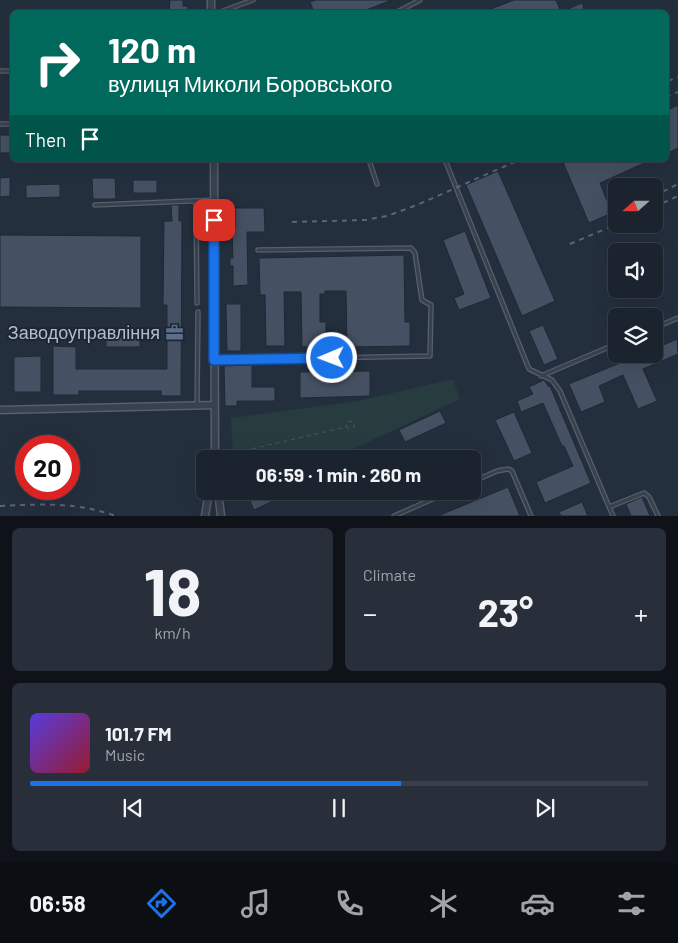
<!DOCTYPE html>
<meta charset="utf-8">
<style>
body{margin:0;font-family:Barlow,sans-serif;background:#282f3a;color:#f1f3f6;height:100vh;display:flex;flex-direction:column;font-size:19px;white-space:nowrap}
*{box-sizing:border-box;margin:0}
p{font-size:16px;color:#a0a4aa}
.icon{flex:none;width:28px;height:28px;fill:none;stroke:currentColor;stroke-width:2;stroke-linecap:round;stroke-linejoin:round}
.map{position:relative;height:516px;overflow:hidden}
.details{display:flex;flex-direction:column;gap:12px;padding:12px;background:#0f1319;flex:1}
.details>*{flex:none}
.guide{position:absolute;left:10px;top:10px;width:659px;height:152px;border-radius:8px;box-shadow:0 5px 20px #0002,0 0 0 1px #39404a;background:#00695c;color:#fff;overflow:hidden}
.needle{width:32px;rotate:249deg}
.buttons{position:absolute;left:608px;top:178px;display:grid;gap:10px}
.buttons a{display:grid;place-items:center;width:55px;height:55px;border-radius:8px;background:#1b232e;box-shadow:0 5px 20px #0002,0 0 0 1px #39404a;font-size:25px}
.speed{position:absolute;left:15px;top:435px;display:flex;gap:10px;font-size:25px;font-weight:700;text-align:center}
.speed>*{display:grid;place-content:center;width:65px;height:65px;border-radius:50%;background:#1b232e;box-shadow:0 5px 20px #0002,0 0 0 1px #39404a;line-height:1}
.speed .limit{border:8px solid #d22;background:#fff;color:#111}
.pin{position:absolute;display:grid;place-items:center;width:42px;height:42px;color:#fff;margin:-21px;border-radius:10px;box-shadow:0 2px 8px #0006}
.me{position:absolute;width:55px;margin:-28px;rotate:269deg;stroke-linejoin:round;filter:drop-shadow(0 0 4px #0008)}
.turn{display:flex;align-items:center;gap:18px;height:105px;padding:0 15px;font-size:22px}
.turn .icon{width:65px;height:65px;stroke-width:2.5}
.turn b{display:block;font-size:35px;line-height:42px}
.then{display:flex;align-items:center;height:48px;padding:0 15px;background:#0003;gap:10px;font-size:19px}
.big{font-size:38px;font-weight:700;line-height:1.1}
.details .widget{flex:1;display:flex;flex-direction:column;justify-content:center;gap:8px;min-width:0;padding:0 18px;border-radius:8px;background:#282f3a}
.details .dial{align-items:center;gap:0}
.dial b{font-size:65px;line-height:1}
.song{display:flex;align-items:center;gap:15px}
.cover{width:60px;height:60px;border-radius:8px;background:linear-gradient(135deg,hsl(250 70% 55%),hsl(350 70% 35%))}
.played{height:5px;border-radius:2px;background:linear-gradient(90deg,#1a73e8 60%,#39404a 60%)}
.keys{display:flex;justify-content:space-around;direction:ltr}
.heat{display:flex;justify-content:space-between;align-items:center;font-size:28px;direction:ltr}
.details .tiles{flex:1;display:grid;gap:12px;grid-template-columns:1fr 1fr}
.widget:last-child{grid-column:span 2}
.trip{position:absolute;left:196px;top:450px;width:285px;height:50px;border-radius:8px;background:#1b232e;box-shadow:0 5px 20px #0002,0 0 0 1px #39404a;font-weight:700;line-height:50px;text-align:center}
.menu{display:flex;height:80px;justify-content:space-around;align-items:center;background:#0b0e12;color:#a0a4aa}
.menu .icon{width:35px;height:35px}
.menu .selected{color:#1a73e8}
.menu b{font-size:22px;color:#f1f3f6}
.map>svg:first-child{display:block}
</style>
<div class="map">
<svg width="678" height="516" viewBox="0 0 678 516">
<rect width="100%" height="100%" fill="#242f3e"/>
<path fill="#263c3f" d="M453,379L460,399L332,459H233L231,418L358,401Z"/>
<path fill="#455162" stroke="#1f2835" d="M170,0H183V6H188V12H169Z
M316,0H392L361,12H314L310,2Z
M514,0H556L561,12L582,3L585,12H483Z
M678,105V148L666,154V111Z
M0,135H12V153H0Z
M562,160H651L600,183L612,213L589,223Z
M498,171L555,301L522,316L466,185Z
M10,177V196L0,197V178Z
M92,178H115L116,199H93Z
M133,180H157V193H133Z
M60,184V197L26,198V185Z
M171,205H179V221H182L181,396H161V391H79V395H53V346L76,347V369H167V305H163L164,221H172Z
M235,208H264L265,232H247L248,285L233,286V266H230V258H233L232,233H230V227H235Z
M465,231L491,298L459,310L454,298L464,294L443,240Z
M0,235L141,236V308L0,307Z
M404,255L405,322H410V346L347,347L346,291H325V294H320V322H326V346L302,347L301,292H284L285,346H266L265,295H260L259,258Z
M226,304H241V351H227Z
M543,325L558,359L544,365L529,331Z
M106,334H140V347H106Z
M677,339L678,354L643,369L657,401L638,409L623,375L599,386L605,402L581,412L569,384L642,354H654V349Z
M41,356V392H14V357Z
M252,365V387H275V401H237V406H225L224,366Z
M370,371V396L300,398V372Z
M544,380L549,387L550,386L591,483L545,503L536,482L573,466L564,446H562L543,403L521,412L517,401L533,394L529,387Z
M440,411L446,423L405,442L399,430Z
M514,412L532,453L514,461L495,420Z
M508,487L520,516H440V515Z
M272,491H294L254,510L250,501Z
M642,497L650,516H631L626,504Z
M582,502L588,516H561L559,512Z"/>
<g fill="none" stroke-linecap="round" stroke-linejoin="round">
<defs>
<path id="service" d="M220,12L253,0
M397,12L420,0
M0,71H12
M0,124H12
M369,160L377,184
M445,160L529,369L552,380L560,391L613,516
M196,201L197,303
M95,205L214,200
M654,328L678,318
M215,360L430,356L431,305L422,300L415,253L411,248L258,250
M541,376L616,344
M197,406L198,312
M472,482L497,471L508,469L512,471L531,516
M609,507L644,493L649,497L658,516
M394,516L451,491"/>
<path id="minor" d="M211,0V12
M214,160L215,459
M0,410L215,405
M218,491L221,516
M205,516L209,491"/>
</defs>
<use href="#service" stroke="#565f6c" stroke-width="5.5"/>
<use href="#minor" stroke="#565f6c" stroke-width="9"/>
<path stroke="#44595c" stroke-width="1" stroke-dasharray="4 4" stroke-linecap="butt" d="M221,456L346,427L351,429L354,427V422L349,421L347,422L346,427"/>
<use href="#service" stroke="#38414e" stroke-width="3"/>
<use href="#minor" stroke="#38414e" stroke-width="6"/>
<path stroke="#5a6575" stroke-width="2" stroke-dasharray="5 5" stroke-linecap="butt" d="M668,81L678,77
M666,97L678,92
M654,196L678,184
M654,207L678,196
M292,222L365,220L387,216L417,205L519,160
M570,244L617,224
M0,506C41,504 77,502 116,516"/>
</g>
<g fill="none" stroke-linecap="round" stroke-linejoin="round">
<defs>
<path id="route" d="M214,220V360L332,358"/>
</defs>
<use href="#route" stroke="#114b97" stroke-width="12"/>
<use href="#route" stroke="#1a73e8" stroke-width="9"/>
</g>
<defs>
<symbol id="office-bare" viewBox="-9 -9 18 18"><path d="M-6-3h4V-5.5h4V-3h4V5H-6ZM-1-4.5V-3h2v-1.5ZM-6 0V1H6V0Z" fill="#5c6f8a" stroke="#1d2633" stroke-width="2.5" paint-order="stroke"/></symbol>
</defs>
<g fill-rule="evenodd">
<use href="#office-bare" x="162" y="320" width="25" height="25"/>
</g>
<g text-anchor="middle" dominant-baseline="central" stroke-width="4" stroke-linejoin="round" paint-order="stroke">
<g font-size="18" fill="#b4bcc9" stroke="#1d2633" text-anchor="end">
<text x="160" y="332">Заводоуправління</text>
</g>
</g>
</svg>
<div class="buttons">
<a><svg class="needle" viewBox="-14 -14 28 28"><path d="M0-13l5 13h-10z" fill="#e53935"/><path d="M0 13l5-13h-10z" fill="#a0a4aa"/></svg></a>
<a><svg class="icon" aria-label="sound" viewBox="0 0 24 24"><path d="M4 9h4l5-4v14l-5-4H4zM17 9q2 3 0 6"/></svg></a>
<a><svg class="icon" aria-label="layers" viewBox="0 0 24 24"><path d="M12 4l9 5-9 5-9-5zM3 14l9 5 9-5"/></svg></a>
</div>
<div class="speed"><div class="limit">20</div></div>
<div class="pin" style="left:214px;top:220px;background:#d93025"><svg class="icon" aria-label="arrive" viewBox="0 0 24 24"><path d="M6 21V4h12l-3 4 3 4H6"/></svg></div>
<svg class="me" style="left:332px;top:358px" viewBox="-20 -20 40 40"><circle r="17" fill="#1a73e8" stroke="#fff" stroke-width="3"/><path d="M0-11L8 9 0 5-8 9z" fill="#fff"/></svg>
<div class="trip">06:59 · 1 min · 260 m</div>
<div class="guide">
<div class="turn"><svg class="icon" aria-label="right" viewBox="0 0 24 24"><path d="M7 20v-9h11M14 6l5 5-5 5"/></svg><div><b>120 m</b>вулиця Миколи Боровського</div></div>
<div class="then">Then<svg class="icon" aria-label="arrive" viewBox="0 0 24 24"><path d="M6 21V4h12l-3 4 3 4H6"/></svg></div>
</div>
</div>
<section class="details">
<div class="tiles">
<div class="widget dial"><b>18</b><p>km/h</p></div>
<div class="widget"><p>Climate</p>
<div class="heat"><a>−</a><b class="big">23°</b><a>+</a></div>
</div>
<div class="widget">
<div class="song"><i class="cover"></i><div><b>101.7 FM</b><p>Music</p></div></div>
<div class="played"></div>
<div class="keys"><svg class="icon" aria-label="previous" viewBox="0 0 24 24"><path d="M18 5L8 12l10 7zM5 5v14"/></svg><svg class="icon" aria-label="pause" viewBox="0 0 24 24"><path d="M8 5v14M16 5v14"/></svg><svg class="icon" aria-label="next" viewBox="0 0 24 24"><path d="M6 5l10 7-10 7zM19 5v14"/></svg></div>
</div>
</div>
</section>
<nav class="menu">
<b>06:58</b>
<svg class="icon selected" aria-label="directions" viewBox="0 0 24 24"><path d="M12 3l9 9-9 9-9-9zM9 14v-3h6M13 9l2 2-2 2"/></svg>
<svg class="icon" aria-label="music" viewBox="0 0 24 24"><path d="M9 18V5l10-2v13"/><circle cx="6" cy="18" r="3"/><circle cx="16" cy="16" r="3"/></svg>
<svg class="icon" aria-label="phone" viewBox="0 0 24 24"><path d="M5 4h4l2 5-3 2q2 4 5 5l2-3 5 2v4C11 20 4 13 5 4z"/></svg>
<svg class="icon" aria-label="climate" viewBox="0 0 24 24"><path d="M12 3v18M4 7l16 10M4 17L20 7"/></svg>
<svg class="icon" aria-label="car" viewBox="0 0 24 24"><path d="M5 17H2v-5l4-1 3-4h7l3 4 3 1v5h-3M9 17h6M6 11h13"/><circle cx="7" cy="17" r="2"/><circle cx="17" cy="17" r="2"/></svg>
<svg class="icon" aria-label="filters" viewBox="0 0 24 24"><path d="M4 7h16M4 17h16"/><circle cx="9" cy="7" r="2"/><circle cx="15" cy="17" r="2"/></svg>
</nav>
